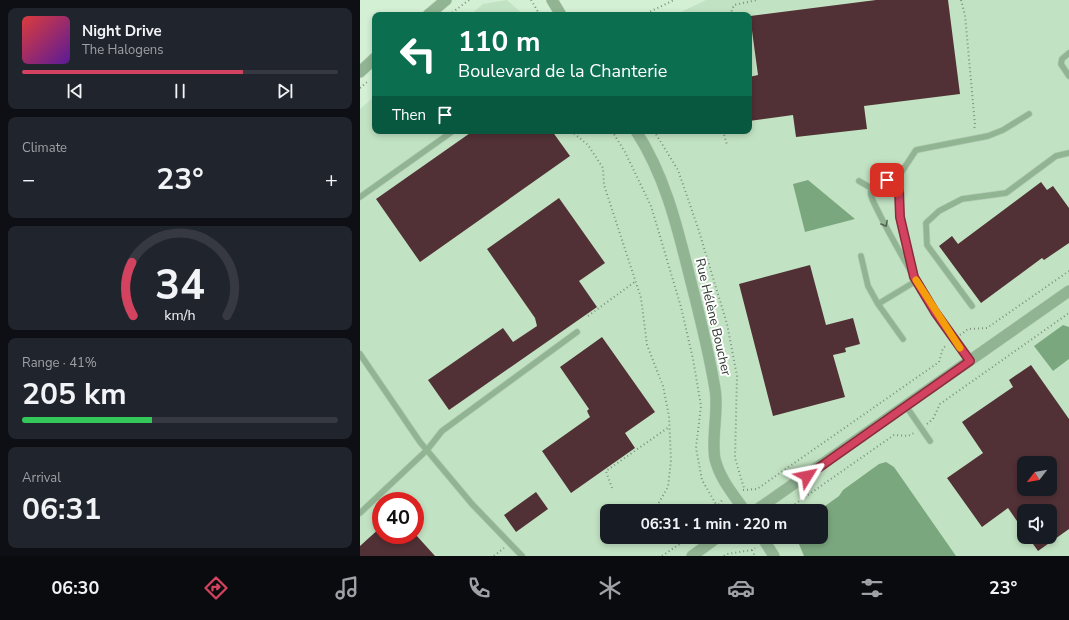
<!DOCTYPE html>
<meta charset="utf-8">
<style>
body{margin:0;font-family:"Nunito Sans",sans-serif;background:#20242c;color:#f1f3f6;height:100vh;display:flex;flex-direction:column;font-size:15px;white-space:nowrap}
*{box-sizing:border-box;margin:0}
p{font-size:13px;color:#9ea1a6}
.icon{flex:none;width:22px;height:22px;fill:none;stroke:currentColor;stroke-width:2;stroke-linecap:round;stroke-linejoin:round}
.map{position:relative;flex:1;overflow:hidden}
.drawer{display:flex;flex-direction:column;gap:8px;padding:8px;background:#0d0f14;width:360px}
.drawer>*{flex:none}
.top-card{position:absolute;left:12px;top:12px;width:380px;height:122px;border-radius:8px;box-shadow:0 2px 6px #0003;background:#0b6e4f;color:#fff;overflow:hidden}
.needle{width:26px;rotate:239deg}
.buttons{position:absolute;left:657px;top:456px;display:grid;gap:8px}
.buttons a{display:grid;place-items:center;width:40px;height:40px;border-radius:8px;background:#171b24;box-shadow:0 2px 6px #0003;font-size:20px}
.speed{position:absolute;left:12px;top:492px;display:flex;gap:8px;font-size:20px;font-weight:700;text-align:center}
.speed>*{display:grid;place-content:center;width:52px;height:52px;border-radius:50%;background:#171b24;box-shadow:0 2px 6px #0003;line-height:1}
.speed .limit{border:6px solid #d22;background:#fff;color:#111}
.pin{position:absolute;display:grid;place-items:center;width:34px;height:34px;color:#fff;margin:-17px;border-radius:8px;box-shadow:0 2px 6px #0006}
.me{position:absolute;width:44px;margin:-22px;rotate:55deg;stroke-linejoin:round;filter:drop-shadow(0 0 3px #0008)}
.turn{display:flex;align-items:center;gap:14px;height:84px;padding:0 20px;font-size:18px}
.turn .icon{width:52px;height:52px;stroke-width:2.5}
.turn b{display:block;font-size:28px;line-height:34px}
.then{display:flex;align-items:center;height:38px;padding:0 20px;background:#0003;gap:8px;font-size:15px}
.big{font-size:30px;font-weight:700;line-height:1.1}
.drawer .widget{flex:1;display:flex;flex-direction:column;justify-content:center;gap:6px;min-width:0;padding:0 14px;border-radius:8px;background:#20242c}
.drawer .dial{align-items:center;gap:0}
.dial svg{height:104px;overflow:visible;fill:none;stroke:#363941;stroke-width:7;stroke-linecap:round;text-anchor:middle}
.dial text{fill:#f1f3f6;stroke:none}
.song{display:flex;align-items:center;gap:12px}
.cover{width:48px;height:48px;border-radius:6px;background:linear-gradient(135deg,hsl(0 70% 55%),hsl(270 70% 35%))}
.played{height:4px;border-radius:2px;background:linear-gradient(90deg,#d34360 70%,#363941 70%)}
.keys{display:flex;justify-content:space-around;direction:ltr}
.heat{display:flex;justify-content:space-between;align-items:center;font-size:22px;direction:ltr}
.charge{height:6px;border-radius:3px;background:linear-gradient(90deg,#34c759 41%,#363941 0)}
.trip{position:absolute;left:240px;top:504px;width:228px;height:40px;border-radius:8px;background:#171b24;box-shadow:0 2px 6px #0003;font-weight:700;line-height:40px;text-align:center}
.dock{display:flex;height:64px;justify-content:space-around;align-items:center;background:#090b0e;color:#9ea1a6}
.dock .icon{width:28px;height:28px}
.dock .on{color:#d34360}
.dock b{font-size:18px;color:#f1f3f6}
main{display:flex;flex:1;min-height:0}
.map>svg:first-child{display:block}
</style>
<main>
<section class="drawer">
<div class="widget">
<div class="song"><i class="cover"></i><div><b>Night Drive</b><p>The Halogens</p></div></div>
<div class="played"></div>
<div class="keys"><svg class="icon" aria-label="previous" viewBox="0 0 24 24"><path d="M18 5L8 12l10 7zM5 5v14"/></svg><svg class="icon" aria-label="pause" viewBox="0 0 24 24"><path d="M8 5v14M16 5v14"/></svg><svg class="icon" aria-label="next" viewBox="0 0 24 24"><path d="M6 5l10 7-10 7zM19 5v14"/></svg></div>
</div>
<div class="widget"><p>Climate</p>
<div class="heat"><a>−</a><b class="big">23°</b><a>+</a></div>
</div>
<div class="widget dial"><svg viewBox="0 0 100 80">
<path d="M14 69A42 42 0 1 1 86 69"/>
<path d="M14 69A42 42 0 0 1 13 28" stroke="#d34360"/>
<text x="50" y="56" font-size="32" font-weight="700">34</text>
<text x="50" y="72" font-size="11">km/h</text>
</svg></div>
<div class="widget"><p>Range · 41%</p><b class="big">205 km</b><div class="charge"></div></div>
<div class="widget"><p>Arrival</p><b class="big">06:31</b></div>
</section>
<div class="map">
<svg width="709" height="556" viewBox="0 0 709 556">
<rect width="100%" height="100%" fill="#d3efd4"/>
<path fill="#c2e3c3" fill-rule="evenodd" d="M147,0L164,15H110L123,4Z
M346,0H709V556H0V109L15,96V131H389V15H315ZM664,463H690V489H664ZM21,501H55V535H21ZM247,511H461V537H247ZM664,511H690V537H664Z"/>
<path fill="#7ba77e" d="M448,180L495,219L445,232L433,184Z
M703,325L709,327V359L693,371L674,346Z
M526,462L534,467L596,556H444L436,537H461V511H458L479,496L483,490L519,464Z"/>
<path fill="#513135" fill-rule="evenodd" d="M516,0H588L600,94L504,106L507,129L436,137L433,115L389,121V77L398,75L390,16Z
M113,131H192L210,156L60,262L16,199Z
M681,182L687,190L693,186L709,208V243L684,260L682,258L621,303L579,246L592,236L598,244Z
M199,198L245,263L219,281L237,307L89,410L68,380L143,328L153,342L177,326L175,318L127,249Z
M450,265L466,325L493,318L500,344L485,348L486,352L473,355L485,397L413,416L379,284Z
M242,337L295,412L265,433L275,448L211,493L182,451L230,417L227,411L229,409L200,367Z
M671,365L709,419V529L678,551L668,537H690V511H664V531L648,508L622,527L587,478L623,453L602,422L653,387L649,380ZM664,463H690V489H664Z
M176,492L188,509L156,532L144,515Z
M21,527V535H56L75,556H0V546Z"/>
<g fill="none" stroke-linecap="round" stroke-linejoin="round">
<defs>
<path id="service" d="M709,53L702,59L701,64L709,76
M499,181L511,188
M535,182L556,150L628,136L643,130L669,114
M0,197L93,131
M501,256L508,286L518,304L556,281
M554,277L540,217L539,190L535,182C524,179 509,180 511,195C512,200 515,205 517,209C528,232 541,254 554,277L556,281L604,355L610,361
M518,304L543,339
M612,306L567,245L566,223L579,211L602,199L646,193L696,156L709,153
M0,354L60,442L112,504L162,556
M546,406L570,441
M0,513L67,450L82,431L217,332"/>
<path id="minor" d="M192,0L201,15
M68,15L86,0
M0,72L15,58
M276,131C306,177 318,230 331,282C340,317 349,353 355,389C359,409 351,439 355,459C360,479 373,494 385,511
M402,537L414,556"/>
<path id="tertiary" d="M395,511L709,291
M332,556L358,537"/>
</defs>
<use href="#service" stroke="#b2cbb3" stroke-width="7"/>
<use href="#minor" stroke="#b2cbb3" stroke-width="12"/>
<use href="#tertiary" stroke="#b2cbb3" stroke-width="12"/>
<path stroke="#7e917f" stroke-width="2" stroke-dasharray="1 3" stroke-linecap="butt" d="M171,0L180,15
M601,0L605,15L615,125L614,130
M89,15L109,0
M283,15L314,0
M370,15L374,5L397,0
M0,88L7,82
M211,131L228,145L243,168L244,185L281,298L287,345L303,386L309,416L311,460L308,487L294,511
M252,131L265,152L291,206L321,307L333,359L341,406L336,448L342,480L357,506
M294,131L318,170L338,228L367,324L377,376L375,458L384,488
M363,131L367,145
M228,316L276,281
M600,335L608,329L627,328L709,271
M567,424L573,419L580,404L709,313
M252,488L246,471L309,427
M383,490L397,489L579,362L583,348L587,345
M354,511L363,499
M425,511L534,435L548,436L554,433
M392,550L395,556
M134,556L144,548
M302,556L330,537
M364,556L367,554L392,550L395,548"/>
<use href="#service" stroke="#91b493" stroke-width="5.5"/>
<use href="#minor" stroke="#91b493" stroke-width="11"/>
<use href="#tertiary" stroke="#91b493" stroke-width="11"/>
</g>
<defs><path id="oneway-chevron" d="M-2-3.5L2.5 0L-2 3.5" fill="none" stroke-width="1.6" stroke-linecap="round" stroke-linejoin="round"/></defs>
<use stroke="#526553" href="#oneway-chevron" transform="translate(525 224) rotate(61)"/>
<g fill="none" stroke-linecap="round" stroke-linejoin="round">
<defs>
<path id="route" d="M447,476L610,361L575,312L554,277L540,217L539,190L535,182L527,180"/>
</defs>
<use href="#route" stroke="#892c3e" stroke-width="10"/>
<use href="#route" stroke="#d34360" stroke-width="7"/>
<path stroke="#f59e0b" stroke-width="7" d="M556,280L600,348"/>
</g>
<g text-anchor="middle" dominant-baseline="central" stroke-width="4" stroke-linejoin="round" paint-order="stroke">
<g font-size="13" fill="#303b31" stroke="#fff">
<text transform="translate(353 317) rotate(77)">Rue Hélène Boucher</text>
</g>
</g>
</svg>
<div class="buttons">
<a><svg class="needle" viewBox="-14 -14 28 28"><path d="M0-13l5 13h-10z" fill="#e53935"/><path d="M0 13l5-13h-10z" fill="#9ea1a6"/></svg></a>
<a><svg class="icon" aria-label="sound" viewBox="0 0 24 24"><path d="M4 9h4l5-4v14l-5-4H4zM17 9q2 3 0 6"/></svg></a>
</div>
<div class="speed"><div class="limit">40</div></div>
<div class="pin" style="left:527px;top:180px;background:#d93025"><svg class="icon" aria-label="arrive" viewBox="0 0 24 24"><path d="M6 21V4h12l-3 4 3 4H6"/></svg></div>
<svg class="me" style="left:447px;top:476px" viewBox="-20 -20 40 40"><path d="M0-17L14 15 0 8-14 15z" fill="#d34360" stroke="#fff" stroke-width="4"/></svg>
<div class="trip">06:31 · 1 min · 220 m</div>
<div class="top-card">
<div class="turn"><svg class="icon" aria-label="left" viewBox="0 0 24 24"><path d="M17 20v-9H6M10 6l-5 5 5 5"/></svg><div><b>110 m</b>Boulevard de la Chanterie</div></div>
<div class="then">Then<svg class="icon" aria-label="arrive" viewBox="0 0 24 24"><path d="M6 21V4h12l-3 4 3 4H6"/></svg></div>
</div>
</div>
</main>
<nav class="dock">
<b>06:30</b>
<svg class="icon on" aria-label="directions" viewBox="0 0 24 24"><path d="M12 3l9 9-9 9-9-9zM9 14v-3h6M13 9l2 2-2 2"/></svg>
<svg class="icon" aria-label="music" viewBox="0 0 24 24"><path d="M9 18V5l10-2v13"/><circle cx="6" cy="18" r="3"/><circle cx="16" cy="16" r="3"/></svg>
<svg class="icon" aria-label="phone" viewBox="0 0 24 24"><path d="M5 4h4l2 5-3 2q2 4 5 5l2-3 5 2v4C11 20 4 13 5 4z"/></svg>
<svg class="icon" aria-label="climate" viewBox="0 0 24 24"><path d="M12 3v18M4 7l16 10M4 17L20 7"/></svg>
<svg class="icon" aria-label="car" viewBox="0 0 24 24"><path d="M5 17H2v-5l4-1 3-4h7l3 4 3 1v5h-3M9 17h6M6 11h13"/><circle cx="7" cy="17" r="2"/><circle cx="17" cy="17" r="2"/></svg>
<svg class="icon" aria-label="filters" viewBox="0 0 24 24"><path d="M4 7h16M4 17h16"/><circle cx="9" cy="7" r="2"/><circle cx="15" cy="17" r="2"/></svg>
<b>23°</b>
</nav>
